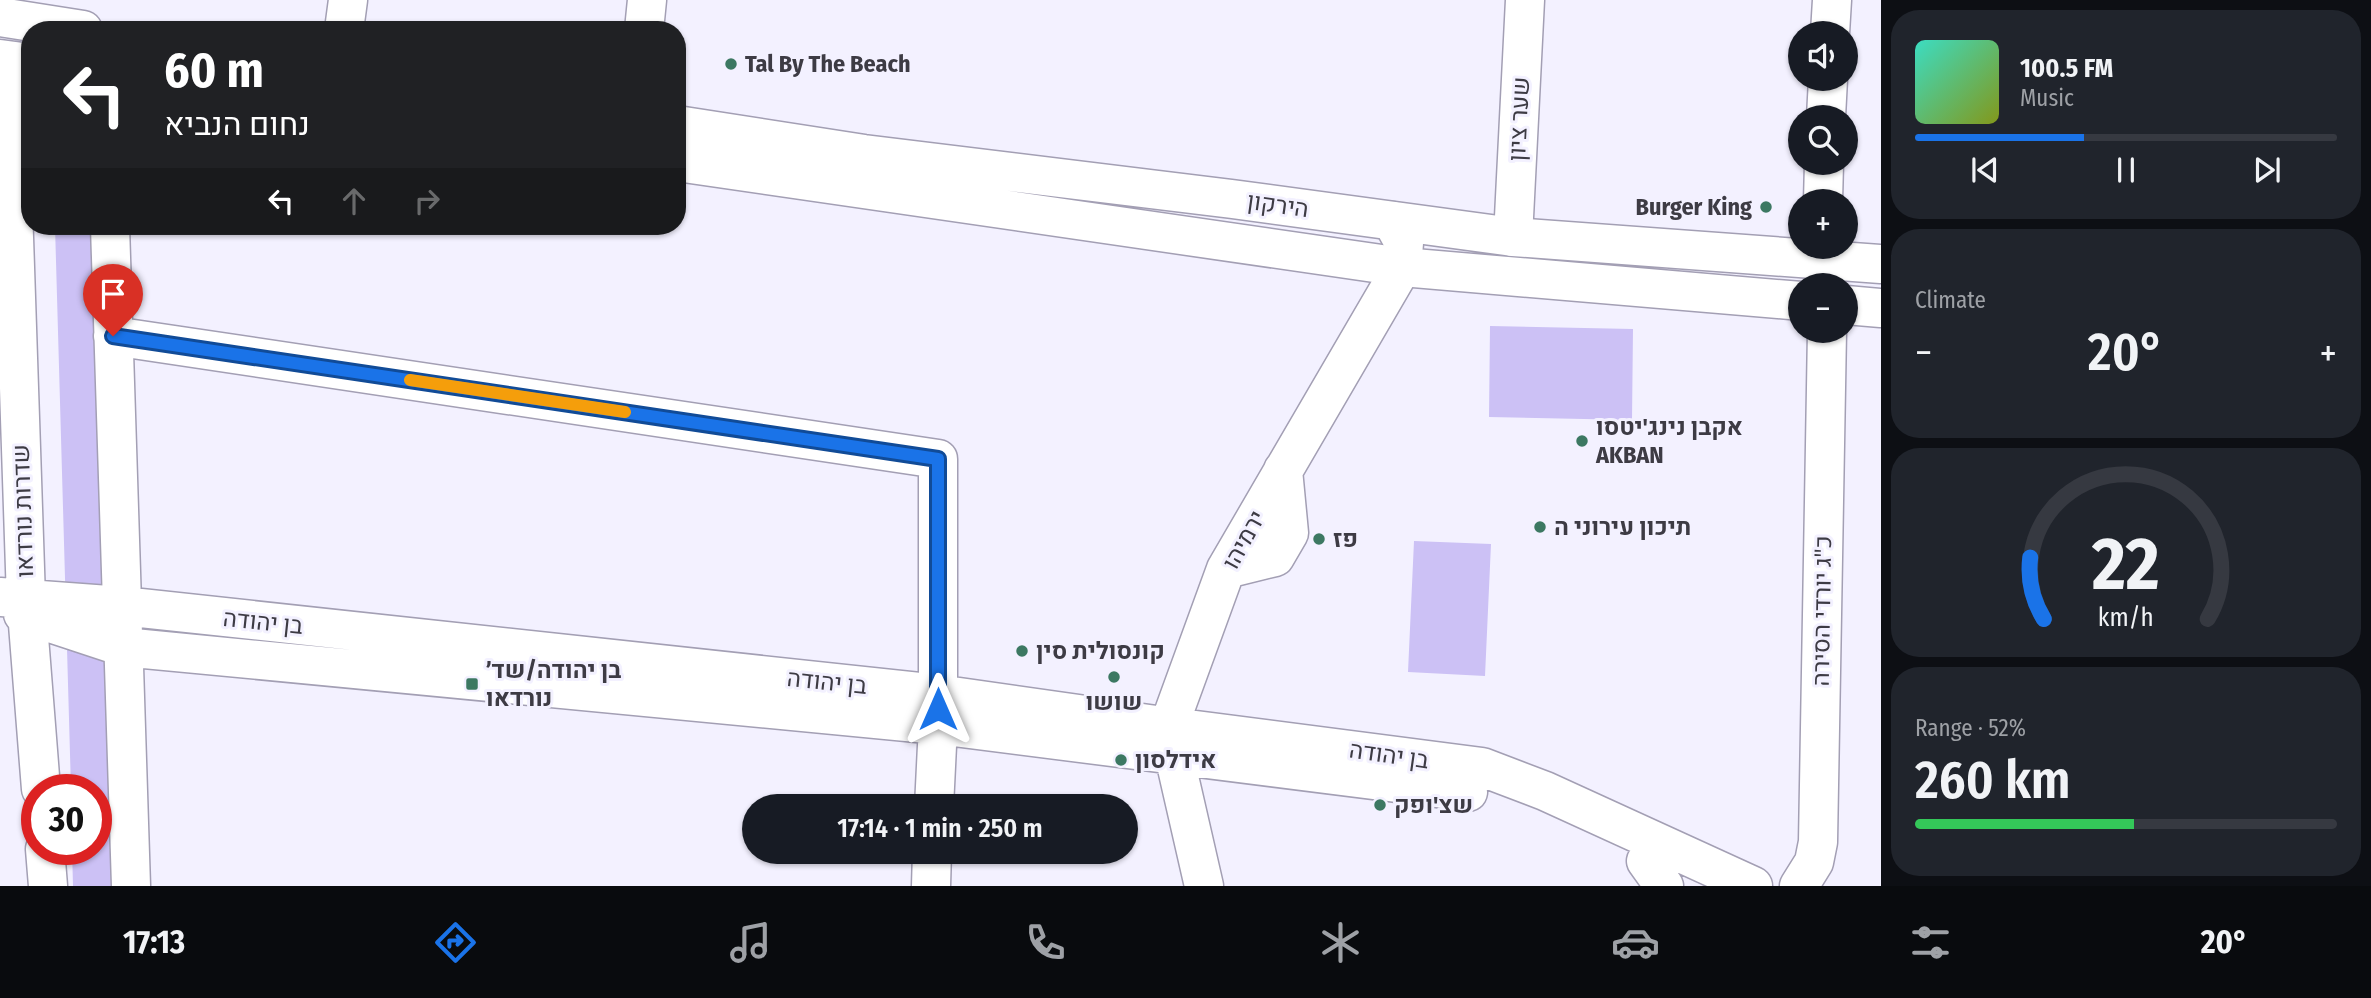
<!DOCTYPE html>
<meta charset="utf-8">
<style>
body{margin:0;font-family:"Fira Sans Condensed",Heebo,sans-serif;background:#20242c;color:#f1f3f6;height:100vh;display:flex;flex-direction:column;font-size:26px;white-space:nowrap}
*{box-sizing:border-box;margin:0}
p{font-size:23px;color:#9ea1a6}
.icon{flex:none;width:38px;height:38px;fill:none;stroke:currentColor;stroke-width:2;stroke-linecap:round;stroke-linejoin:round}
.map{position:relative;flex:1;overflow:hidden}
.side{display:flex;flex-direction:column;gap:10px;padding:10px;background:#0d0f14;width:490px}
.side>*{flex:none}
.top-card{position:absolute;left:21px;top:21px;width:665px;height:214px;border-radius:28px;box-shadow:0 2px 5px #0004;background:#202124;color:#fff;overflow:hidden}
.controls{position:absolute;left:1788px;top:21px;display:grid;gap:14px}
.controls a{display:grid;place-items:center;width:70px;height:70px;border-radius:50%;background:#171b24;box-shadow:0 2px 5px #0004;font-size:35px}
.speed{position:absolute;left:21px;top:774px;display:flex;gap:14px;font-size:35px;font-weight:700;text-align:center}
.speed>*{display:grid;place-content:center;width:91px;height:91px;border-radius:50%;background:#171b24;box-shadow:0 2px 5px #0004;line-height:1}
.speed .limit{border:10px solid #d22;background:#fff;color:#111}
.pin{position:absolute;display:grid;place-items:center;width:60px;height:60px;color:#fff;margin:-72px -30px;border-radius:50% 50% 50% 0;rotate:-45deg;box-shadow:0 0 7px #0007}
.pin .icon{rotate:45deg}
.me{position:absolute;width:77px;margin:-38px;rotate:0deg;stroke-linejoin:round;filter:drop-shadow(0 0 5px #0008)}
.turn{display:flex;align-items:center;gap:24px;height:147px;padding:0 28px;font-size:32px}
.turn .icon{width:91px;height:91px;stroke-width:2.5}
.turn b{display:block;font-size:49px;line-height:60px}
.lanes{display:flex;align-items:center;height:66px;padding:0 28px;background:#0003;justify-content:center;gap:35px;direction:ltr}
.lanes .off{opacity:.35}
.big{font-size:52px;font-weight:600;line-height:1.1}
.side .card{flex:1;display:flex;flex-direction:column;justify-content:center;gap:10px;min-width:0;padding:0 24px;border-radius:28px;background:#20242c}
.side .dial{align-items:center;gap:0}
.dial svg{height:182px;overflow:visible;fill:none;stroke:#363941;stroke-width:7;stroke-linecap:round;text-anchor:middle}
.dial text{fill:#f1f3f6;stroke:none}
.song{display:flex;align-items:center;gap:21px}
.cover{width:84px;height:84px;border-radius:10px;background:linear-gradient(135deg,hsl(170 70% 55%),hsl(70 70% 35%))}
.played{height:7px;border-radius:4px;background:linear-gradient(90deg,#1a73e8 40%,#363941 40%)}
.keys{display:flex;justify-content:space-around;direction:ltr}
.heat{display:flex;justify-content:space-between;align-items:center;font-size:38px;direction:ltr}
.charge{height:10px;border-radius:5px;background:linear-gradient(90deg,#34c759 52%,#363941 0)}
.trip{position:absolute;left:742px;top:794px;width:396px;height:70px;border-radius:35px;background:#171b24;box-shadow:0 2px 5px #0004;font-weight:600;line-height:70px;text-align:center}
.tabs{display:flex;height:112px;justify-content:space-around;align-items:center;background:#090b0e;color:#9ea1a6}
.tabs .icon{width:49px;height:49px}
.tabs .selected{color:#1a73e8}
.tabs b{font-size:32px;color:#f1f3f6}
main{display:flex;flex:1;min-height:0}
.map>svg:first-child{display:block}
</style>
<main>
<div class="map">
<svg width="1881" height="886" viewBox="0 0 1881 886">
<rect width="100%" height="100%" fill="#f3f1ff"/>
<path fill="#ccc1f5" d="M55,226H100L119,886H73L72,849H96V789H71Z
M1490,326L1633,329L1632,420L1489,417Z
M1414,541L1491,544L1485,676L1408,672Z"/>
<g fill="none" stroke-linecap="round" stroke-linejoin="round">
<defs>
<path id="minor" d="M344,30L348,0
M644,30L647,0
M1830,33L1832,0
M30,69C16,94 13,118 11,147L26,599L41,789
M1826,117L1828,79
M1823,201L1824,163
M110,226L131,886
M1513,237L1525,0
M113,336L938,459V725L934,807
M1226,569L1275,557L1289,533L1283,470
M0,597L122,606L938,694L1149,724L1482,767L1545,791L1753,886
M23,614L123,647L938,725L1468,792
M45,849L48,886
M1646,861L1664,886
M931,886L932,852
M1204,886L1174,755L1170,725L1175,709L1226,569L1402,267L1404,243L1392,221
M1799,886L1814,862L1818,842L1827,331"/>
<path id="major" d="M0,17L83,30
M0,59L30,63
M0,87L8,106L11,147
M677,125L864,154L1232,199L1513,237L1881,264
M677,162L1402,267L1801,301
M1846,305L1881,308"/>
</defs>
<use href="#minor" stroke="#a39fb4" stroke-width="41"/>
<use href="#major" stroke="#a39fb4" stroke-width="41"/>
<use href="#minor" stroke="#fff" stroke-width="38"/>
<use href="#major" stroke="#fff" stroke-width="38"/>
</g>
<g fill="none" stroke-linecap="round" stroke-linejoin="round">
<defs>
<path id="route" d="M113,336L938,459V709"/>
</defs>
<use href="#route" stroke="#114b97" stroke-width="18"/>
<use href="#route" stroke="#1a73e8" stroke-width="12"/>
<path stroke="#f59e0b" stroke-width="12" d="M410,380L625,412"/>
</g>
<g fill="#3c7862" stroke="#f3f1ff" stroke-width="2.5">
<circle cx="731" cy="64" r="7"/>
<circle cx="1766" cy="207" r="7"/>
<circle cx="1582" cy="441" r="7"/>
<circle cx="1540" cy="527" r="7"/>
<circle cx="1319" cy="539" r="7"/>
<circle cx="1022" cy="651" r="7"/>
<circle cx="1114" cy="677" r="7"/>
<rect x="465" y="677" width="14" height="14" rx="3.5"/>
<circle cx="1121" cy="760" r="7"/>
<circle cx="1380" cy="805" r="7"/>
</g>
<g text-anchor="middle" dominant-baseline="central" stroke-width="6" stroke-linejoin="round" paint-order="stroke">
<g font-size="24" font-weight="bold" fill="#3d3b44" stroke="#f3f1ff" text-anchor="start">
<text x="745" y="64">Tal By The Beach</text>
<text x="1752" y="207" text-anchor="end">Burger King</text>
<text x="1596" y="427">אקבן נינג'יטסו<tspan x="1596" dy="28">AKBAN</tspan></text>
<text x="1554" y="527">תיכון עירוני ה</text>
<text x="1333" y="539">פז</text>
<text x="1036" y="651">קונסולית סין</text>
<text x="486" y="670">בן יהודה/שד׳<tspan x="486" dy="28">נורדאו</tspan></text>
<text x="1114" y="702" text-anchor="middle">שושו</text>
<text x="1135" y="760">אידלסון</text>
<text x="1394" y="805">שצ'ופק</text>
</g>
<g font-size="24" fill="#3d3b44" stroke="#f3f1ff">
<text transform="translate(1519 119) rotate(-87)">שער ציון</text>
<text transform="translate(1278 205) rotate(8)">הירקון</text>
<text transform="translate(23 511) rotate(-92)">שדרות נורדאו</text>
<text transform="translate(1244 540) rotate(-61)">ירמיהו</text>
<text transform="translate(1822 611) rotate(-89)">כ"ג יורדי הסירה</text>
<text transform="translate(263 622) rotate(6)">בן יהודה</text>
<text transform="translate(827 682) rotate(6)">בן יהודה</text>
<text transform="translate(1389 755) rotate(8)">בן יהודה</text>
</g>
</g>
</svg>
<div class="controls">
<a><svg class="icon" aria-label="sound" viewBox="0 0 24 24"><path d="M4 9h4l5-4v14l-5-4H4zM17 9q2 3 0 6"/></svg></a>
<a><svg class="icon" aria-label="search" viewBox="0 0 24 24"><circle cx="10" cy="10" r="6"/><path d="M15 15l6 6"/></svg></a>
<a>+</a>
<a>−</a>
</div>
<div class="speed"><div class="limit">30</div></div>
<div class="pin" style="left:113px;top:336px;background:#d93025"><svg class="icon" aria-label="arrive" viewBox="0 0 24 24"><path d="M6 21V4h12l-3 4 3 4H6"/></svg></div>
<svg class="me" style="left:938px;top:709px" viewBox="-20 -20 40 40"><path d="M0-17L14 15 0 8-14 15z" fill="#1a73e8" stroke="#fff" stroke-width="4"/></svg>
<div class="trip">17:14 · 1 min · 250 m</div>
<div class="top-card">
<div class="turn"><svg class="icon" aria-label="left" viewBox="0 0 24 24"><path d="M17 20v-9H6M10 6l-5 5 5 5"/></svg><div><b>60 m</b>נחום הנביא</div></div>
<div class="lanes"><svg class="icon" aria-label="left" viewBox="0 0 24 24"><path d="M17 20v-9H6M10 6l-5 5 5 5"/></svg><svg class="icon off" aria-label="ahead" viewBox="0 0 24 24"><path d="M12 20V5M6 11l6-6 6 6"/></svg><svg class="icon off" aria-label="right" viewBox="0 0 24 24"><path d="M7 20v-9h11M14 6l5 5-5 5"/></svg></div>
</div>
</div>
<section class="side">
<div class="card">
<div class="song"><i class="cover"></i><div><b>100.5 FM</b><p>Music</p></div></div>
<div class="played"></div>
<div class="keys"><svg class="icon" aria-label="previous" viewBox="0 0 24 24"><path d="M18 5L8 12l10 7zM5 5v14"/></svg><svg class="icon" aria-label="pause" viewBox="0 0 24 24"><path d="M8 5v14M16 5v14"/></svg><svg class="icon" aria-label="next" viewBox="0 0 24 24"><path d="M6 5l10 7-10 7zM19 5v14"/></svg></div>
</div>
<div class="card"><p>Climate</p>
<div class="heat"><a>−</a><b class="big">20°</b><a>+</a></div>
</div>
<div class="card dial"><svg viewBox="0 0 100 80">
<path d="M14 69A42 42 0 1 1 86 69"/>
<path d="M14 69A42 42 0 0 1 8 42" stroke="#1a73e8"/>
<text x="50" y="56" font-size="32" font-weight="700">22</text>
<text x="50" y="72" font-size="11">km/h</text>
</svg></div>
<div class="card"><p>Range · 52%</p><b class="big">260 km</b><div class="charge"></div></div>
</section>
</main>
<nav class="tabs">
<b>17:13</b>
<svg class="icon selected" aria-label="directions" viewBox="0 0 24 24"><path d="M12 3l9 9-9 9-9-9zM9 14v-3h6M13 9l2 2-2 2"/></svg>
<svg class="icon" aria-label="music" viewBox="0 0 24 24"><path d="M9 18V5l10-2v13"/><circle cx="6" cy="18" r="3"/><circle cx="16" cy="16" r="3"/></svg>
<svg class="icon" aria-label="phone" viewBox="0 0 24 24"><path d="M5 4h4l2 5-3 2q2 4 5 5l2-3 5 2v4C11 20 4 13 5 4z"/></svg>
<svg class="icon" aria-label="climate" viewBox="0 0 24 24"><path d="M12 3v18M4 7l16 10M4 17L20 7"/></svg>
<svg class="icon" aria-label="car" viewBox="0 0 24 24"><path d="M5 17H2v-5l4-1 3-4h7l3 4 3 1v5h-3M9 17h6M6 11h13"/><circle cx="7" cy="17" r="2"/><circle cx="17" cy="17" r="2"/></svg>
<svg class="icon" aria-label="filters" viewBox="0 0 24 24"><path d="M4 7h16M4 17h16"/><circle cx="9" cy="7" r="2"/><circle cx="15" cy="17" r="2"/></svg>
<b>20°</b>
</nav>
